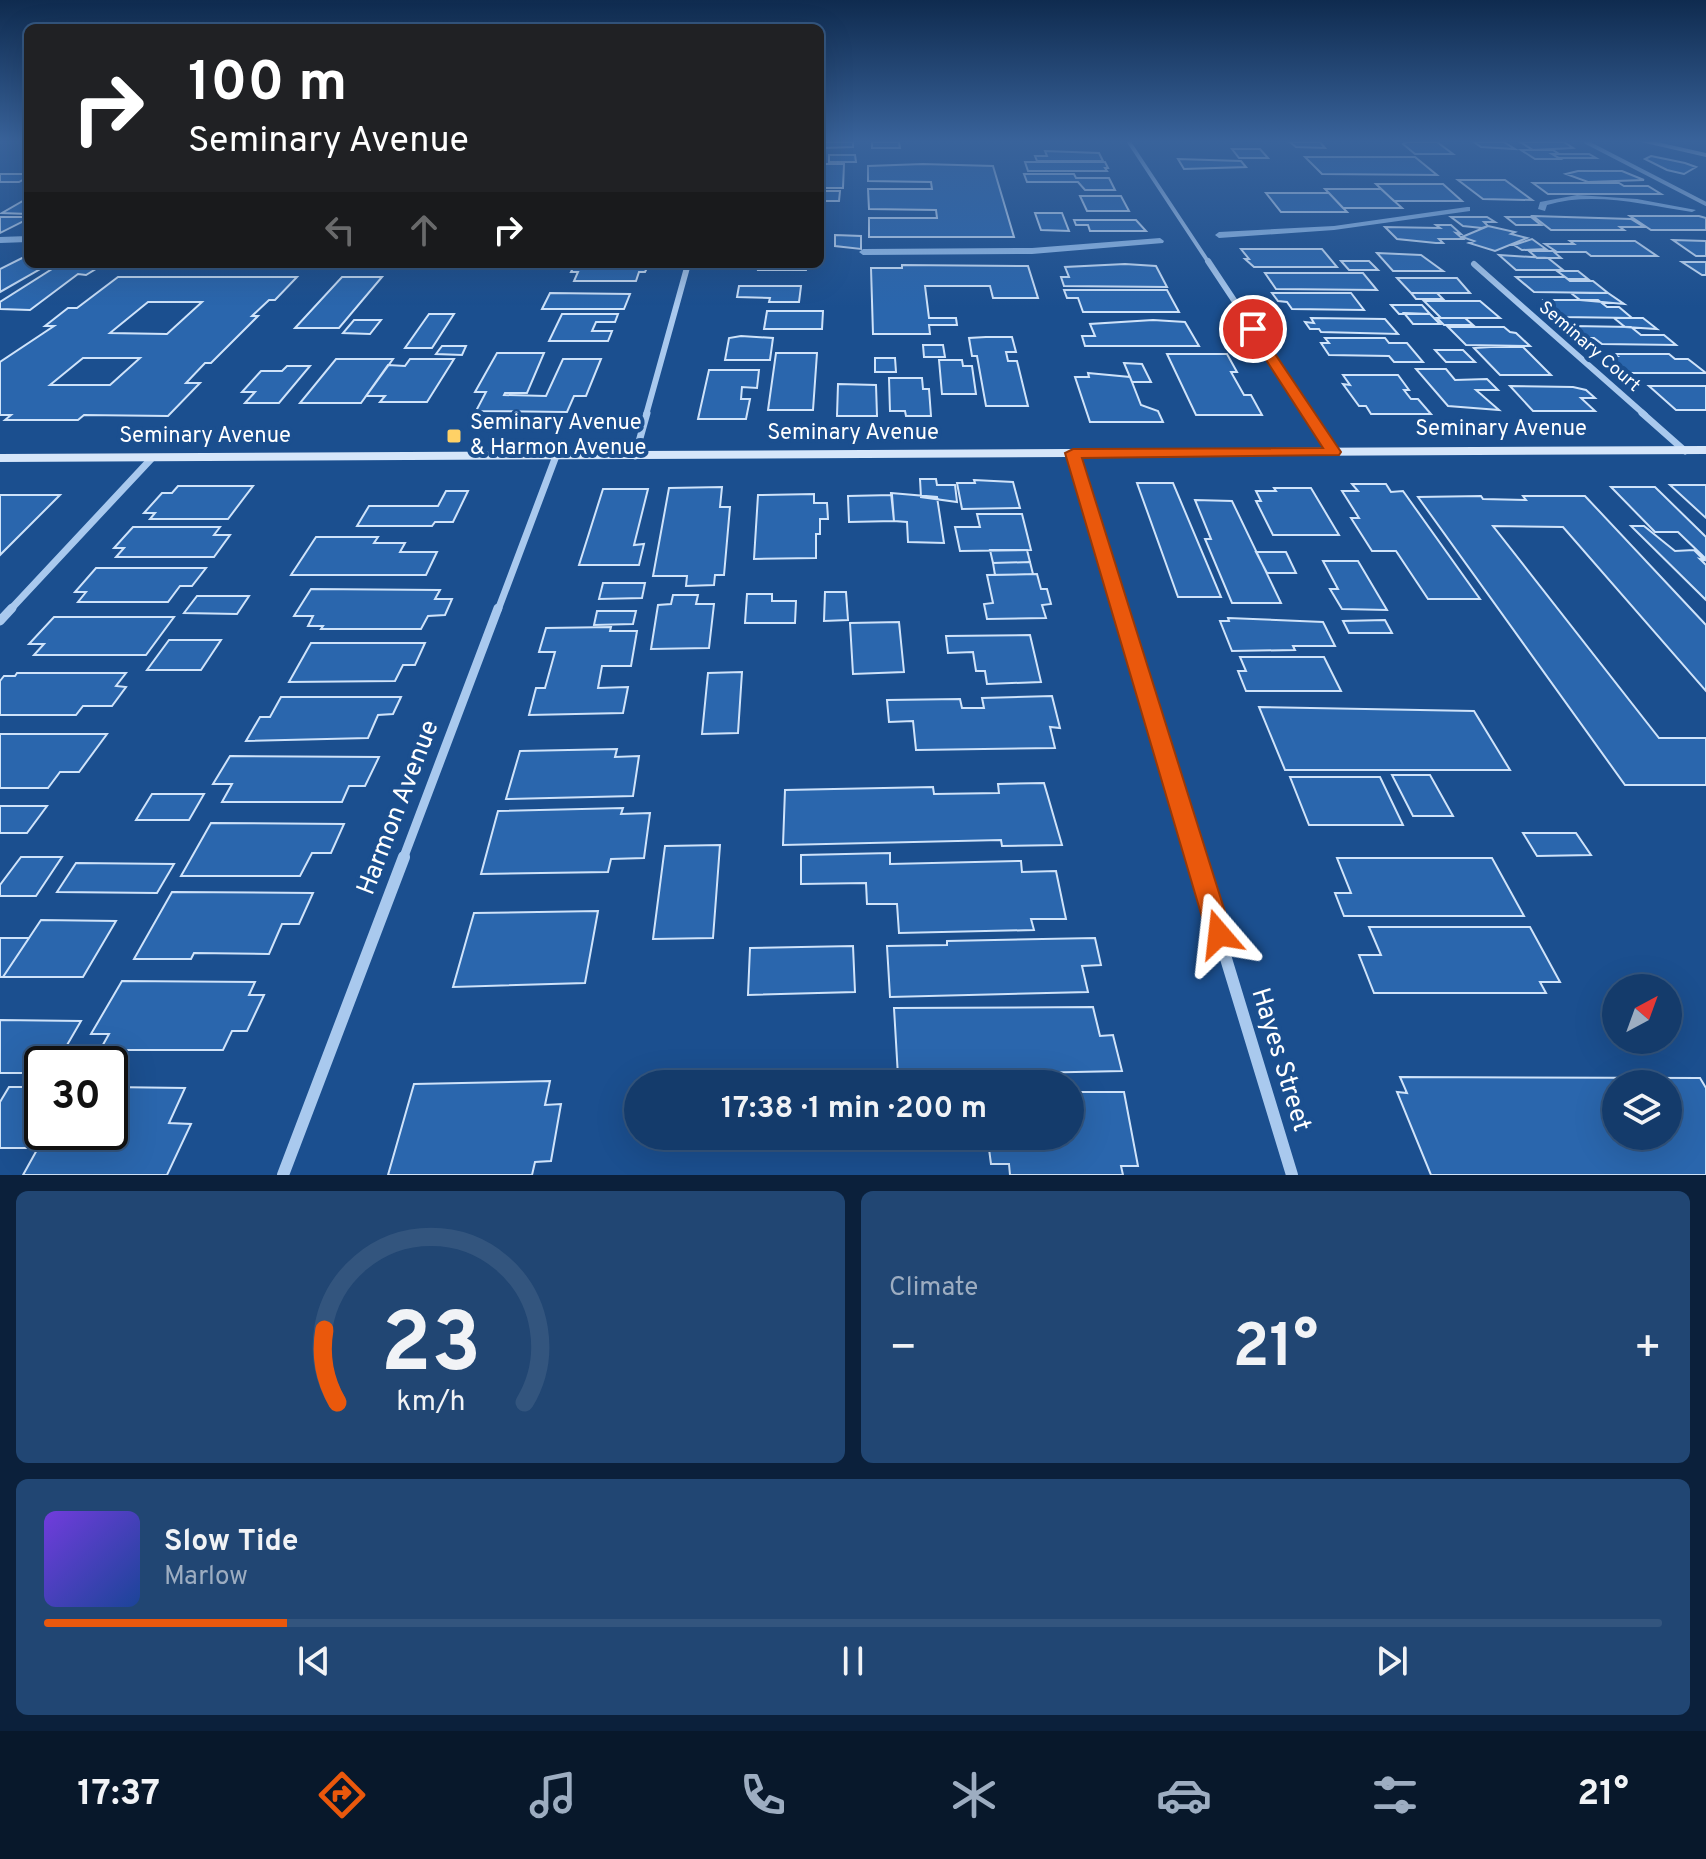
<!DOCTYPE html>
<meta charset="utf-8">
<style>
body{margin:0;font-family:Overpass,sans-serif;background:#214673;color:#f1f3f6;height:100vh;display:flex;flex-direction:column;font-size:30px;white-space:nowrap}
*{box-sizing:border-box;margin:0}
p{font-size:26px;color:#9dadc1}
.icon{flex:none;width:44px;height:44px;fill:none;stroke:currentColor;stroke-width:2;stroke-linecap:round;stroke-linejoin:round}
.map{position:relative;height:1175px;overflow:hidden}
.drawer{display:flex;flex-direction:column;gap:16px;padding:16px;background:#0b203b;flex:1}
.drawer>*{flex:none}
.top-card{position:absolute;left:24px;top:24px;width:800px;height:244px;border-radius:12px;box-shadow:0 8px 32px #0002,0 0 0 2px #33557e;background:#202124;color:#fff;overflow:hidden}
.needle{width:52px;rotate:41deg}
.fabs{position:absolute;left:1602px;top:974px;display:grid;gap:16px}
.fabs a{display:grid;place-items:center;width:80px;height:80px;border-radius:50%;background:#143b6b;box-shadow:0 8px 32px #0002,0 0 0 2px #33557e;font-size:40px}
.speed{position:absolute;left:24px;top:1046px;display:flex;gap:16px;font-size:40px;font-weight:700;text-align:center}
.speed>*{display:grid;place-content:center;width:104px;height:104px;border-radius:50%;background:#143b6b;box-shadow:0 8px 32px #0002,0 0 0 2px #33557e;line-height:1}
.speed .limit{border:4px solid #111;border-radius:12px;background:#fff;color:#111}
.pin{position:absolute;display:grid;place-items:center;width:68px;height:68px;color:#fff;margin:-34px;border:4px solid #fff;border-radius:50%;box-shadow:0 2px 8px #0007}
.me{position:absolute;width:88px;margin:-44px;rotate:343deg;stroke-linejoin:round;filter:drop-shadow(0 0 6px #0008)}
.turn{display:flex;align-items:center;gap:28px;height:168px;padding:0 32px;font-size:36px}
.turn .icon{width:104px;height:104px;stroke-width:2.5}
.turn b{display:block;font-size:56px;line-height:68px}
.lanes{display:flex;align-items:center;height:76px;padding:0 32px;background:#0003;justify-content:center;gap:40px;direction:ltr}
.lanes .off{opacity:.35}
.big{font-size:60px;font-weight:700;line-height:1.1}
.drawer .tile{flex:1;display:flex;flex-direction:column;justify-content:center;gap:12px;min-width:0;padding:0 28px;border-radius:12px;background:#214673}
.drawer .dial{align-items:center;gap:0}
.dial svg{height:208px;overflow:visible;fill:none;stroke:#33557e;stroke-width:7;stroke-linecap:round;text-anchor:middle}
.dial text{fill:#f1f3f6;stroke:none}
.song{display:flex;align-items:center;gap:24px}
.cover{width:96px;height:96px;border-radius:12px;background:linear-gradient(135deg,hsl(260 70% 55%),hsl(220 70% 35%))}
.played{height:8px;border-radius:4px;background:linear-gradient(90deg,#ea580c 15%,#33557e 15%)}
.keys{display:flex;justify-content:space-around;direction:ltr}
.heat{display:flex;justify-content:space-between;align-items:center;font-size:44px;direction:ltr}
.drawer .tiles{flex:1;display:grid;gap:16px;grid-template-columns:1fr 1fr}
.tile:last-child{grid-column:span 2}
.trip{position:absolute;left:624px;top:1070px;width:460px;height:80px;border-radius:40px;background:#143b6b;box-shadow:0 8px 32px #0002,0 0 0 2px #33557e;font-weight:700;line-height:80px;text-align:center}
.tabs{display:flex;height:128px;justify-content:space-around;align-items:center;background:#08182b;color:#9dadc1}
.tabs .icon{width:56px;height:56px}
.tabs .active{color:#ea580c}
.tabs b{font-size:36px;color:#f1f3f6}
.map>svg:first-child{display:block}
</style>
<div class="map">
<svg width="1706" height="1175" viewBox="0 0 1706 1175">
<rect width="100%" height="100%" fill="#1b4f8f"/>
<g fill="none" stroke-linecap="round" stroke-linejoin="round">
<path fill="#9cc4f0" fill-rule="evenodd" d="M1577,195L1637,199L1696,210L1692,212C1645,205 1594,191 1547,205L1545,211L1538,209L1540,202Z
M1467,207H1470V211L1334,230L1219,238L1215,235L1219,232L1334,226Z
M28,236V242L0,243V237Z
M1160,238L1164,241L1163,243L1032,254L863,255L859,252L863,249L1032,248Z"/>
</g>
<path fill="#2a66ad" stroke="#cfe3fa" stroke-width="2" fill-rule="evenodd" d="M824,142H853V147L824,148Z
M872,142H899L900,148H872Z
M1290,142H1320L1325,148L1296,147Z
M1407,142H1437L1453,154H1415L1403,144Z
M1474,142H1504L1515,149L1481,147Z
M1520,142H1564L1573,148L1533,150Z
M1232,149H1260L1268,158H1239Z
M1521,150H1553L1559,154H1552L1560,159H1535Z
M1045,151L1099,153L1103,161H1037L1035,156H1047Z
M1552,154H1589L1596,158H1559Z
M829,155H855L856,162H829Z
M1651,156L1685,163L1696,167L1684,174L1667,170L1645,159Z
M1305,157H1415L1437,175L1322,174Z
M1178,159L1241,161L1246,167L1184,169Z
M1025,162H1105L1108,168H1105L1107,171H1028Z
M820,164H844L843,188H820Z
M923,164L993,166L1014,237H869V218H937L936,210L869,209L868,189H932L931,182L868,181V166Z
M1578,171H1622L1644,180L1588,182L1566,174Z
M0,174H28V177L19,182H0Z
M1024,174H1074L1076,178H1109L1115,190H1085L1078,182H1027Z
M1458,180H1505L1532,200L1483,199Z
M1533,183H1619L1624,186H1648L1661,194H1548Z
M1376,184H1443L1462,201H1394Z
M1325,189H1381L1402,208H1343Z
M820,191H840L839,201H820Z
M1266,193H1329L1347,212H1281Z
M1080,196H1121L1129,211H1087Z
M28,198V214L2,213Z
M1035,213H1062L1069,231L1041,230Z
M1533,216L1631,219L1644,227H1620L1624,230H1551Z
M1630,216H1699L1706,218V230H1651Z
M0,217H28V219L0,233Z
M1451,217H1487L1495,222H1484L1488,226L1482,228L1463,226Z
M1506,217H1531L1541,225H1516Z
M1074,220H1136L1146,231H1090L1088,225H1076Z
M1436,225H1451L1461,234L1456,233L1463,239H1439L1443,243H1436L1397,239L1385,227L1440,228Z
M1488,226L1515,232L1511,234L1527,238L1495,251L1469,243L1474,241L1462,237Z
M835,235L861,236V249L835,246Z
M1532,239L1546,249L1522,250L1514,245Z
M1673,240L1706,241V256H1696Z
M1570,241H1635L1657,256H1591L1586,252H1557L1545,244H1574Z
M1241,249H1322L1337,267H1254L1245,259H1249Z
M1529,251H1553L1561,258H1537Z
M1377,253L1421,255L1443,271H1393Z
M28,255V264H49L0,292V269Z
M1499,255L1548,258L1563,270H1516Z
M1341,261H1369L1378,270H1349Z
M1682,262H1706V275H1702Z
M60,264H104L86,275L78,274L30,310L0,309V302Z
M582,264H642L641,268H647L645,272H639L636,281H574L578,272H571L574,266Z
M759,264H807L806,270H758Z
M1125,264L1156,266L1167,287L1064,286L1061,277H1069L1065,267Z
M902,265L1028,266L1038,298H993L990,286H925L929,318H956L957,325H929L930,334H873L871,268H902Z
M1557,271H1578L1588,279H1568Z
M1265,273H1363L1377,290L1276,289Z
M118,277H297L275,300H269L252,316H258L211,363H205L186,383H200L168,416L84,415L78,420H5L11,415H0V362L54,326H45L68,308H77ZM148,302H202L167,334L110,333ZM83,358H140L110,385H50Z
M342,277H382L339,328H295Z
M1516,277H1565L1570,281H1593L1608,293L1534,292Z
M1397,278H1457L1470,293H1411Z
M739,286H801L799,302H769L770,298L737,297Z
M1064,290H1167L1179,312H1083L1078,298H1067Z
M550,293L630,294L624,309H542Z
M1272,293H1351L1364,310L1292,309L1287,302L1278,301Z
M1411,293H1437L1443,299H1416Z
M1571,293H1608L1624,304L1580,300Z
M1544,300H1598L1607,307H1619L1632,318L1561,317Z
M1424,301H1480L1500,318H1441Z
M1391,305H1422L1430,314H1399Z
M767,311H823L822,329H764Z
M1404,313L1430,314L1440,324H1413Z
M429,314H454L432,348H405Z
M562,314H618L615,322H596L592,331H612L608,341H549Z
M1311,318L1385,319L1398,334L1321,332L1319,329H1310L1305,322L1314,323Z
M1437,318H1465L1473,325H1444Z
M1614,318H1643L1657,329L1625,327Z
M354,320H381L370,334L343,333Z
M1153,320L1185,322L1199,346H1085L1082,336H1095L1090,324Z
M1573,326L1631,327L1641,335H1664L1676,345L1602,344L1594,338H1587Z
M1448,327H1504L1510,332L1516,333L1530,346L1466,345Z
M741,336L773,338L770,360H725L729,338Z
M986,337H1012L1016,352H1006L1008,361H1017L1028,406H986L977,356H972L969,338Z
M1325,338H1385L1389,343H1407L1423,362H1394L1389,356L1329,355L1321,343H1329Z
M923,345H943L945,357H924Z
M442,346H466L462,355L436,354Z
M1491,347H1523L1551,375H1500L1474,348Z
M1435,350H1463L1475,362H1446Z
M497,353H544L527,393H505L504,395L546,396L563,359H601L586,396H574L567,412L476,411L486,392H475Z
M776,353H817L813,410H768Z
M1167,354H1227L1237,372H1231L1244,395H1251L1262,415H1196Z
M1614,354H1669L1675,359H1688L1706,373H1628L1609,356H1617Z
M875,358H895L896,372H875Z
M336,359H393L361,403H300Z
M410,359H454L427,402H380L385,396H366L388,365L405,366Z
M939,360H962L963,366H972L976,394H942Z
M1124,363L1142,364L1151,382H1132Z
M287,366H310L279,403H245L255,392H242L261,371H282Z
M1416,369H1446L1455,380L1487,379L1498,390H1476L1499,410L1448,406Z
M709,370H759L757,388L742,387L741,399H750L746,419H698Z
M1088,373L1130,377L1141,405L1158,411L1163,422H1090L1075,377H1089Z
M1343,375H1398L1409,390H1404L1411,399H1418L1431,414H1371L1366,406H1359L1343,384L1350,385Z
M889,378H922L923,389H929L931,416H906L905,411H890Z
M838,384L876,385L877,416H837Z
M1510,386L1573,387L1586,390L1595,398H1581L1595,411H1533Z
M1649,386H1706V410H1676Z
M920,479H936L937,485H955L957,502L921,497Z
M974,480L1013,482L1020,508L962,509L957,483H975Z
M1137,483H1173L1221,597H1178Z
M1352,484H1386L1391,492L1403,491L1480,599H1428L1396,551H1372L1351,518H1359L1342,491H1358Z
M1670,485H1706V518Z
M178,486H253L228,519H150L155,513H144L162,493H172Z
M722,487L720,507H730L724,575H715L714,585L686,586L687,576H653L669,488Z
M1611,487H1655L1706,537V559L1678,532H1655Z
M1274,488H1311L1339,535H1273L1256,501H1261L1256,491H1276Z
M603,489H648L634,545L644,544L639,565H579Z
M446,491H468L453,522H435L432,526H357L369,506H438Z
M891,493L937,497L944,543L908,542L907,522L894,521Z
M814,494V503H827L828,519H820V534H816V558L754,559L758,495Z
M0,495H60L0,555Z
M892,495L894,521L849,522L848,496Z
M1481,496L1483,499L1526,500L1523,496H1585L1706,625V691L1563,527L1493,526L1659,738H1706V785H1625L1418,497Z
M1195,500L1232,501L1281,603H1232L1205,539H1211Z
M977,514H1022L1031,550L960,551L955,527H980Z
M1631,526H1644L1675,551L1694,550L1704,560L1700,559L1706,565V600Z
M133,527H220L214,535H230L214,557H116L124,548H114Z
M316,537H378L374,543H405L400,552H437L426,575H291Z
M990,550H1027L1030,562L993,563Z
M1256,552H1286L1296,573H1267Z
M1323,561H1358L1387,610L1342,609L1330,589H1338Z
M1030,562L1033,574L995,575L993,563Z
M96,568H206L192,586H180L168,602H78L86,592H75Z
M1037,574L1041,589H1047L1051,604L1042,605L1046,618L987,619L984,604L993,603L987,575Z
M603,583H645L642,598L599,599Z
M311,589L440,590L435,599H452L445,615L428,616L421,629H321L323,626H308L313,616H294Z
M825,592H846L848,620L824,621Z
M747,594H772V601H796L795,623H745Z
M673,595H698L696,604H714L709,648L651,649L658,605L671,604Z
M197,596H249L237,614L184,613Z
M597,611H636L633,624L594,625Z
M54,617H174L146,655H34L44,644H29Z
M1228,618L1323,622L1335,646H1293L1295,650L1232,651L1220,621H1229Z
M1385,620L1392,633H1349L1343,621Z
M899,622L904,672L853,674L850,623Z
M611,627L610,631H637L631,666H602L598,688L628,687L623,713L529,715L536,688H545L555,652H539L546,628Z
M1030,635L1041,682L987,684L985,671H976L973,652L948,653L946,636Z
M169,640H221L201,670H147Z
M311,643H425L415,665H403L395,681L289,682Z
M1240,657H1324L1341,691H1246L1238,671H1246Z
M742,672L738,733L702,734L708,673Z
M17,673H126L116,686L126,687L112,706H83L76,715H0V681L4,676H15Z
M1052,696L1060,728L1050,727L1055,748L916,750L913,721L889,722L887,700L960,699L962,708H984L982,698Z
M281,697H401L393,714L378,715L368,738L246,741L260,717H270Z
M1259,707L1474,711L1510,770H1285Z
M0,734H107L79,772H60L48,788H0Z
M617,749L615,757L639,756L633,796L506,799L520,751Z
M230,756L379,757L365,786H349L342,802H222L232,784H213Z
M1392,775H1430L1453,816H1413Z
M1290,777H1380L1403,825H1309Z
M1044,783L1062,845L1002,846L1001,840L783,845L785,790L933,787L934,794L999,793L998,784Z
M152,794H204L189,820H136Z
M0,806H47L27,833H0Z
M623,808L621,814L650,813L644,858L611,859L608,872L481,874L498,811Z
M211,823L344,824L331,853H312L300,876H181Z
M1523,833H1576L1591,855L1537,856Z
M720,845L713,938L653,939L665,846Z
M890,853V864L1021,861L1022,872L1056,871L1066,919H1031L1034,930L899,933L897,904H867L866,883L801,884V855Z
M21,857H62L36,896H0V885Z
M1337,858H1492L1524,916H1344L1335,893H1351Z
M76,863L174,864L157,893L57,892Z
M172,892L313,893L299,924H282L269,954L194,953L191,959H134Z
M598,911L585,983L453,987L474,913Z
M41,920L116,921L83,977H3Z
M1369,927H1530L1560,982H1540L1546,993H1374L1359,955H1381Z
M0,938H29L3,977H0Z
M1095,938L1101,965L1082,966L1088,992L890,997L887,946L947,945V941Z
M853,946L855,992L748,995L750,948Z
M122,981L255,982L249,995H264L247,1031H232L223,1050H100L109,1034H91Z
M1093,1007L1100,1036L1113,1035L1122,1071L898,1076L894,1008Z
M0,1020L81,1021L56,1064H42V1073H0Z
M1400,1077L1700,1078L1706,1088V1175H1431L1397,1092L1407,1093ZM1616,1084H1668V1136H1616Z
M550,1081L545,1105L561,1104L551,1161L535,1162L532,1175H388L414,1084Z
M9,1087H42V1132H110V1087L185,1088L169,1123L191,1124L167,1175H23L38,1148H0V1102Z
M1070,1092H1124L1138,1166H1121L1123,1175H1010L1009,1164H991L989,1149H956L955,1136H1070Z"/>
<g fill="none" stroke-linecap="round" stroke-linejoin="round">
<path stroke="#a9c9ee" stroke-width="4" d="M1129,142L1209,263
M1586,142L1706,204"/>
<path stroke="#a9c9ee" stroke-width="6" d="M1208,261L1310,415
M1474,264L1645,415
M646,415L688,264"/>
<path stroke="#a9c9ee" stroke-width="7" d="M1308,413L1334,452
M1642,413L1685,451
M1073,453L1121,610
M635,456L647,413
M10,610L152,458
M498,610L556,456"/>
<path stroke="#a9c9ee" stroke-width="9" d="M1120,608L1196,859
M0,621L12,608
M403,859L498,608"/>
<path stroke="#a9c9ee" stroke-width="12" d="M1195,857L1292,1175
M283,1175L404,857"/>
<path fill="#d6e6fa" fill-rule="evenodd" d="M1641,142H1657L1706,153V157Z
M1706,446V454L0,462V454Z"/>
</g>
<linearGradient id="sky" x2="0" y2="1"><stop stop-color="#0f2b4f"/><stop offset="0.46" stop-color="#39639b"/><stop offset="1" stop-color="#39639b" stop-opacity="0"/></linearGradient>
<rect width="1706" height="307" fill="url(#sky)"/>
<path fill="#ea580c" stroke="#983908" stroke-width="2" d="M1248,327H1257L1341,452L1339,455L1082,458L1232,934L1228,942L1219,945L1210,942L1207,934L1065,453L1073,449L1323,448L1246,329Z"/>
<rect fill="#ffd166" stroke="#1b4f8f" stroke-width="3" x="446" y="428" width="16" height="16" rx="4"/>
<g text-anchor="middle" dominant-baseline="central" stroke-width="8" stroke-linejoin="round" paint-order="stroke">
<g font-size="18" fill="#fff" stroke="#1b4f8f">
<text transform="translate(1589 347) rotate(41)">Seminary Court</text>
</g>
<g font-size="22" fill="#fff" stroke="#1b4f8f" text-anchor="start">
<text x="470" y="423">Seminary Avenue<tspan x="470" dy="25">&amp; Harmon Avenue</tspan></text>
</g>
<g font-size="22" fill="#fff" stroke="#1b4f8f">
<text x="1501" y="429">Seminary Avenue</text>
<text x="853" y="433">Seminary Avenue</text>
<text x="205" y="436">Seminary Avenue</text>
</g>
<g font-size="26" fill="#fff" stroke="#1b4f8f">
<text transform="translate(399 808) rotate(-69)">Harmon Avenue</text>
<text transform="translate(1280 1060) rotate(73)">Hayes Street</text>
</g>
</g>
</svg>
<div class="fabs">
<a><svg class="needle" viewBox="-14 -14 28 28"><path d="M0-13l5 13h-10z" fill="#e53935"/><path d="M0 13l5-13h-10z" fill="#9dadc1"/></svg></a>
<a><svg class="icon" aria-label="layers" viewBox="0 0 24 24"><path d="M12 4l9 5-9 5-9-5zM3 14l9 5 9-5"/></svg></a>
</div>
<div class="speed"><div class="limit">30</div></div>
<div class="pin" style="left:1253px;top:329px;background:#d93025"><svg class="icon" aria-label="arrive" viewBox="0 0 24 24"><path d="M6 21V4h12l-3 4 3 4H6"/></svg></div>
<svg class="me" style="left:1219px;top:934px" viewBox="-20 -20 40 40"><path d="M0-17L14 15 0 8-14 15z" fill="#ea580c" stroke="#fff" stroke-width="4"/></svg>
<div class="trip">17:38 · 1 min · 200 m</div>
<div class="top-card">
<div class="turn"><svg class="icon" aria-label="right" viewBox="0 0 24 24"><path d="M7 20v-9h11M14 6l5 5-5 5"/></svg><div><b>100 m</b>Seminary Avenue</div></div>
<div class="lanes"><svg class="icon off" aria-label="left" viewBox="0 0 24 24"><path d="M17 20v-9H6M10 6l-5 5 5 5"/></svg><svg class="icon off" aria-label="ahead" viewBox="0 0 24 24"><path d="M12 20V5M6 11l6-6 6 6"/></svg><svg class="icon" aria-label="right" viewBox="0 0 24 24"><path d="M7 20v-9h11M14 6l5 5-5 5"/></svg></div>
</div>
</div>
<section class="drawer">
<div class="tiles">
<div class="tile dial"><svg viewBox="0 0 100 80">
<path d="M14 69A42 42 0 1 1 86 69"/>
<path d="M14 69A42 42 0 0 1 9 41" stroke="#ea580c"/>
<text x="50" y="56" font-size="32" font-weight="700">23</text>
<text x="50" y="72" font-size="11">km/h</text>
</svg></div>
<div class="tile"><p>Climate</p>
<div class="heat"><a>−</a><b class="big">21°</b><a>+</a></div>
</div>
<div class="tile">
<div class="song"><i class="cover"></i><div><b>Slow Tide</b><p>Marlow</p></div></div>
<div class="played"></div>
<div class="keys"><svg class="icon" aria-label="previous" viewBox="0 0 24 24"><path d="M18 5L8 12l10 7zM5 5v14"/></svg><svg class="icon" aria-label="pause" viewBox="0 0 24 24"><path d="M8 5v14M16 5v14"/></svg><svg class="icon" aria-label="next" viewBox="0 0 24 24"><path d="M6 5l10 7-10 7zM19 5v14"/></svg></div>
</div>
</div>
</section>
<nav class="tabs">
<b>17:37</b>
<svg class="icon active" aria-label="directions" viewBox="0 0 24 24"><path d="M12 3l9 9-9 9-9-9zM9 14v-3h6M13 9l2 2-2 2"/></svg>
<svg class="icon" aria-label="music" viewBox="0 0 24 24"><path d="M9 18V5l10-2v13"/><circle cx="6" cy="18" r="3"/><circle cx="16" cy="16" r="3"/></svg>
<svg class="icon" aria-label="phone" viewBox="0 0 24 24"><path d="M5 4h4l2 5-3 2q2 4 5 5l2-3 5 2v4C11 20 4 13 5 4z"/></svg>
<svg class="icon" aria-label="climate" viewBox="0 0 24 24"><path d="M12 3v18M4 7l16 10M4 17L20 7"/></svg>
<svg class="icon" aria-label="car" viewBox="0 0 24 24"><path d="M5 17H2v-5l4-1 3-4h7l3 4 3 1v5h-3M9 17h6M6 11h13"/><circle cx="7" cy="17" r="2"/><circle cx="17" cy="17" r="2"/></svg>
<svg class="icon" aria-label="filters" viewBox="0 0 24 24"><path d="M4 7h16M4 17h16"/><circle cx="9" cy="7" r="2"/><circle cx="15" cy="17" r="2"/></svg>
<b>21°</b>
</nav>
